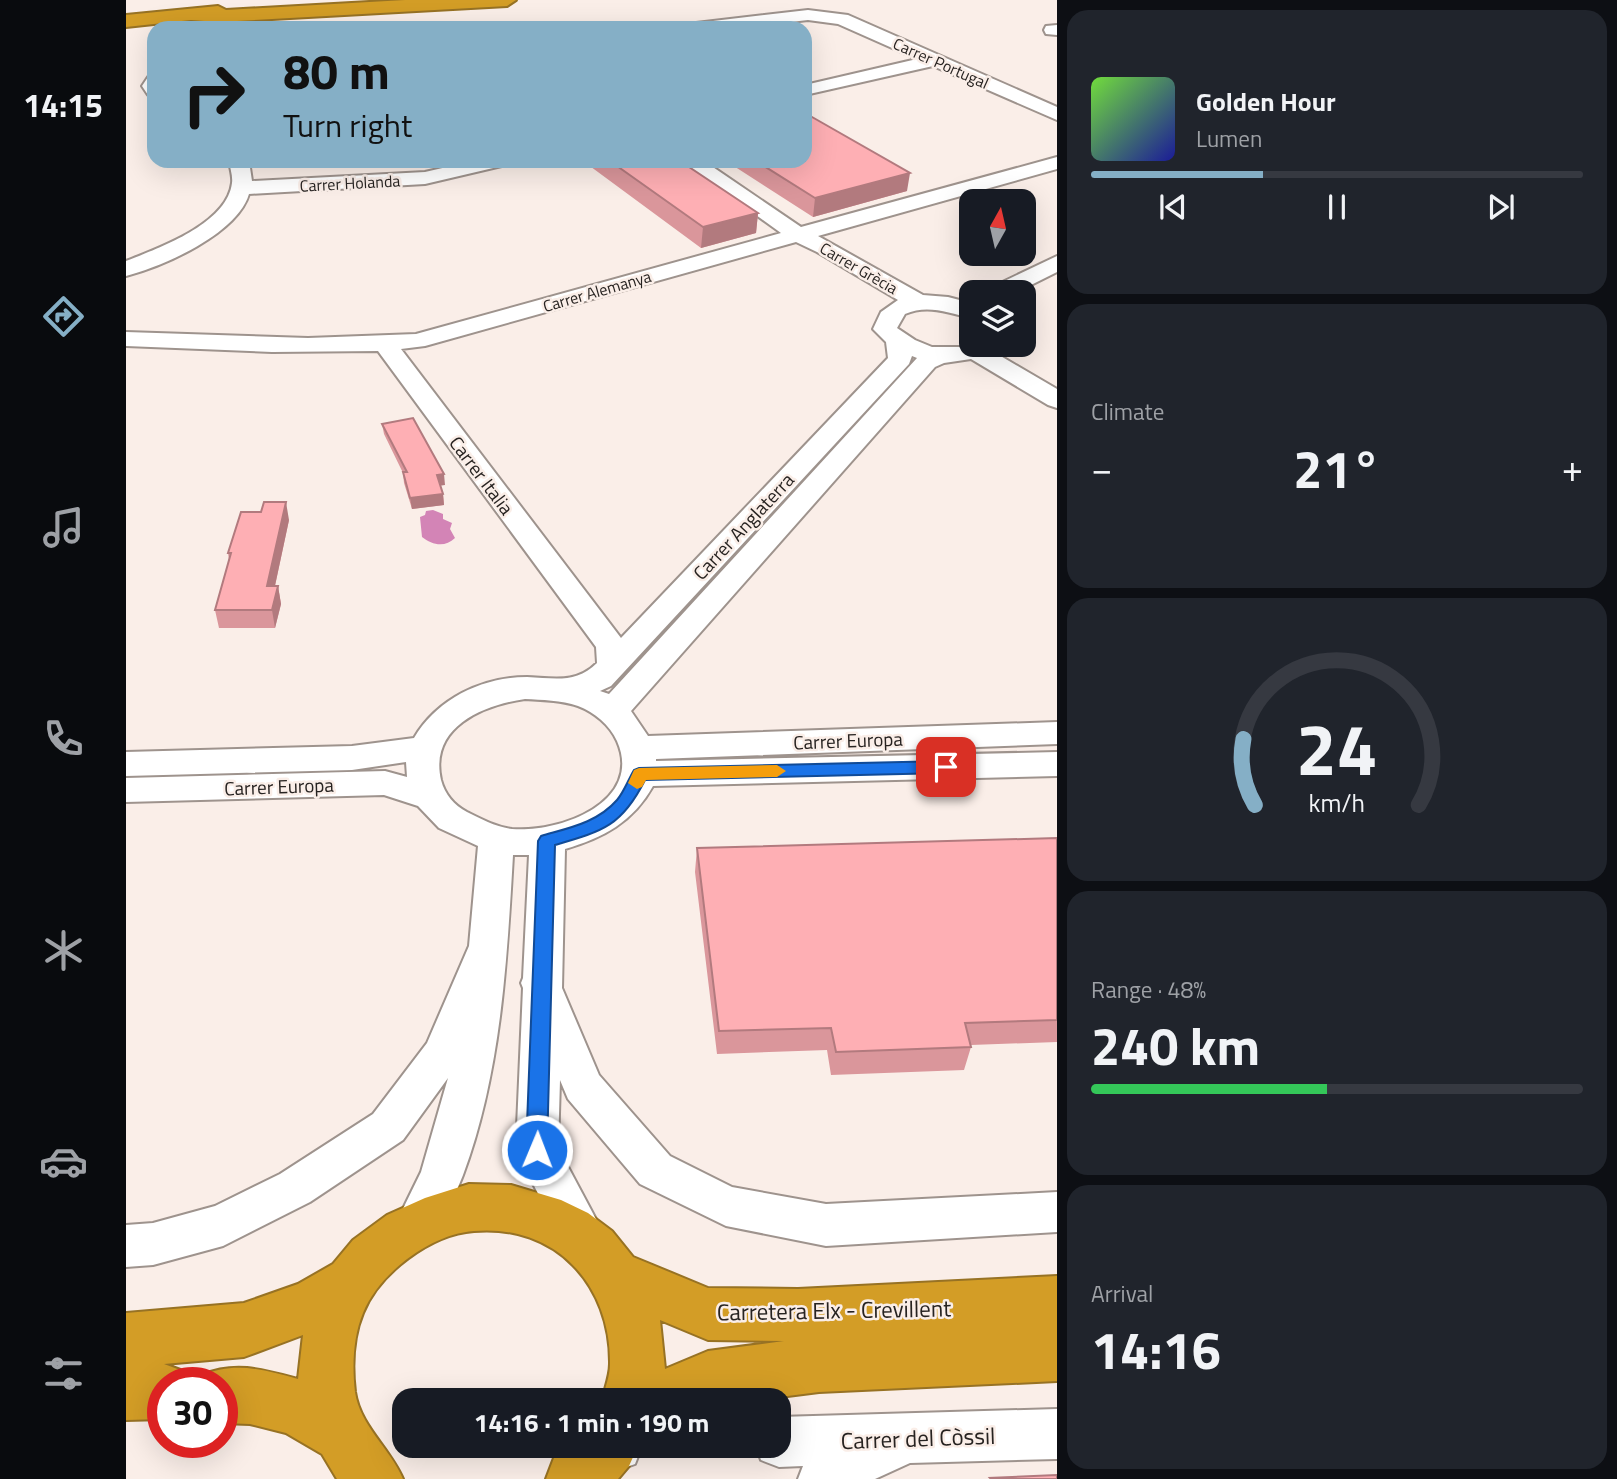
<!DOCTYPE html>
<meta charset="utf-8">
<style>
body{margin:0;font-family:"Titillium Web",sans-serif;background:#20242c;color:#f1f3f6;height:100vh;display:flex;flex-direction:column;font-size:26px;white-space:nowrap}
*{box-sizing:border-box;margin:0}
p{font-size:23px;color:#9ea1a6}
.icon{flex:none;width:38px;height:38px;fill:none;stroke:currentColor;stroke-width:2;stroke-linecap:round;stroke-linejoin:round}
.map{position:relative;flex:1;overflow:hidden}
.drawer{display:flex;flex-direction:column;gap:10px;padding:10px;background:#0d0f14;width:560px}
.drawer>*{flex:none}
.guide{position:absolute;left:21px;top:21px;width:665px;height:147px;border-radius:21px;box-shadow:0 7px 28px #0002;background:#85afc6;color:#111;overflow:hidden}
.needle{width:46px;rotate:8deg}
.fabs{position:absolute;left:833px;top:189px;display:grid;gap:14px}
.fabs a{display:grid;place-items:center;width:77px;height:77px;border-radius:14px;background:#171b24;box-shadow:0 7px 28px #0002;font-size:35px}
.speed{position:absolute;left:21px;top:1367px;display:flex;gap:14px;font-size:35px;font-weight:700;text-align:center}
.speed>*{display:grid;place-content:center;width:91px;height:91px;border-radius:50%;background:#171b24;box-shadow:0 7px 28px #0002;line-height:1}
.speed .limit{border:10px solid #d22;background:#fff;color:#111}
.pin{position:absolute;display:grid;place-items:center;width:60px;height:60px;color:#fff;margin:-30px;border-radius:14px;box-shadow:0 4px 10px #0006}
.me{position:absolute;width:77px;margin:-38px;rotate:1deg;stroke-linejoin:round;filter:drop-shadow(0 0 5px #0008)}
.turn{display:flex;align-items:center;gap:24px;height:147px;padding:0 21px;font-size:32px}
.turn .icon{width:91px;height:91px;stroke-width:2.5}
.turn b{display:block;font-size:49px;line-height:60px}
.big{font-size:52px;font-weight:700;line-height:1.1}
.drawer .card{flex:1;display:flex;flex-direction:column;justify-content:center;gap:10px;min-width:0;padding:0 24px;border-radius:21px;background:#20242c}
.drawer .dial{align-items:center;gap:0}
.dial svg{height:182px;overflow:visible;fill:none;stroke:#363941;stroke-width:7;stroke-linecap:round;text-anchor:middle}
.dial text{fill:#f1f3f6;stroke:none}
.song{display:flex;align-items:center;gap:21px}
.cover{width:84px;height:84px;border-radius:10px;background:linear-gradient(135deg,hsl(100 70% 55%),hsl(240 70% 35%))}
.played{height:7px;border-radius:4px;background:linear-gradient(90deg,#85afc6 35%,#363941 35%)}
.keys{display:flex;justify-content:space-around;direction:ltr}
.heat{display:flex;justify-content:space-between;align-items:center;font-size:38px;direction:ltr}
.charge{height:10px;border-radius:5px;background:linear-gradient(90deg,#34c759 48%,#363941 0)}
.trip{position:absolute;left:266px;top:1388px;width:399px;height:70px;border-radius:21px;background:#171b24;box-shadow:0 7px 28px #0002;font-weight:700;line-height:70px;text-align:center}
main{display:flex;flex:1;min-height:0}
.tab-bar{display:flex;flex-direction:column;width:126px;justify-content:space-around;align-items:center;background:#090b0e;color:#9ea1a6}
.tab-bar .icon{width:49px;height:49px}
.tab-bar .current{color:#85afc6}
.tab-bar b{font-size:32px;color:#f1f3f6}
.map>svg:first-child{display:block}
</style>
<main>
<nav class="tab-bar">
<b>14:15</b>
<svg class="icon current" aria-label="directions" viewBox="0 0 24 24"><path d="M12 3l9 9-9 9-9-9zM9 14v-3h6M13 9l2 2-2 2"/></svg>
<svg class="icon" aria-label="music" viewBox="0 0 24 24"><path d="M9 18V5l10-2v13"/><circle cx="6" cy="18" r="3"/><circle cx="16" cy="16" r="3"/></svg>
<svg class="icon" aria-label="phone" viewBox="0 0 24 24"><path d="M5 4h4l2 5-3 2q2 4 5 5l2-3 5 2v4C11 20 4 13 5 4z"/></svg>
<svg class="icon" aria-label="climate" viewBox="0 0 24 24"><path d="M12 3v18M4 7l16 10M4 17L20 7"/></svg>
<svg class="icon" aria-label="car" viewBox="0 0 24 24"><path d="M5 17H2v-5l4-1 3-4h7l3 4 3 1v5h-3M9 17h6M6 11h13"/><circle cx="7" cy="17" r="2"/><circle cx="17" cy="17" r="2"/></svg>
<svg class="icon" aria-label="filters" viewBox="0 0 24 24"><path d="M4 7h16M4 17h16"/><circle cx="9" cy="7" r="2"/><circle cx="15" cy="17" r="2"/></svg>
</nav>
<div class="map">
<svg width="931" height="1479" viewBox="0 0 931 1479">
<rect width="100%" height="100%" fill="#faeee8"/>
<path fill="#d384b6" d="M307,510L317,514V519L326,523L324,529L329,538C319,548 306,545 296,537L294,517L299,515L300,511Z"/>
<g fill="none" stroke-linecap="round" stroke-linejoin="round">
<defs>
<path id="minor" d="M682,10L722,15L931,107V120L807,66L679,95V85L791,59L712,24L682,20L613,28H562L570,23Z
M931,25V35L920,34L918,30L920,26Z
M28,76V96L22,95L16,86L22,77Z
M931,157V169L692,236L797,295L822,297L845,303V318C822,313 802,304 779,314L771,328L789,340L806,347H834L845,343L872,345L866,351L931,389V408L922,405L845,359L818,363L809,367L505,711L522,736L931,722V744L530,759V761L931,752V776L527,786C507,822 477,838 439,849L436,988L473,1075L544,1156L606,1187L700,1204L931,1192V1232L700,1246L600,1226L514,1184L442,1099L434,1080L432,1148L480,1238L474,1253L458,1259L442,1253L390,1150L397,988L395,983L397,978L403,855H387C381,961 375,1073 337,1175C329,1196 318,1217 308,1238L292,1244L276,1238L270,1223L295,1172L322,1078L277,1140L184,1202L97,1246L27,1265L0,1267V1225L27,1223L89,1206L154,1174L247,1114L301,1043L343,946L352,846L313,828L292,806L258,795L0,802V778L259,771L281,777L280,762L226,770L0,776V752L226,746L288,738C311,699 356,677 401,677C428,678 450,684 471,663L470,647L252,351L146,352L0,346V332L182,338L290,334L655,233L555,161H578L675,227ZM670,242L691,252L772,300L755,312L747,329L760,342L762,358L495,638L275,349L299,346ZM786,356L791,358L483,694L474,691L485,686L783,364ZM399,699C416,700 435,700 452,706C468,712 484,725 491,741C518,802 434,833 386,829C370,827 355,819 341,812C328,805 319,795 315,780C303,727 357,705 399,699Z
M103,161H123L126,181L299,172L347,161H383L380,165L299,184L123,194C111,234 38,266 0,276V261C33,248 101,224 106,183C107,176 104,168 103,161Z
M931,256V272L891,292H863L866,287Z
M931,1409V1459L784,1463L749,1479H672L677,1466L653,1467L635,1460L630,1446H653V1417Z
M458,1446H516L509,1464C491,1471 483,1471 465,1464Z"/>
<path id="highway" d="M279,0H390L381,6L92,22L65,20L0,27V15L92,6L100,10Z
M343,1184L385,1185L435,1200L462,1213L486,1231L507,1257L582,1288L672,1289L931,1276V1381L693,1392L631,1400H476C479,1388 484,1376 484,1364C485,1285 430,1224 348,1231C305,1234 253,1273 237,1313C227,1337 226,1367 229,1392C234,1426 264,1448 277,1479H211L196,1454L160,1433L124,1424L96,1423V1382H73L76,1375C110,1361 138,1370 172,1379L177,1335L118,1357L38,1364L57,1371L61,1382H37V1419L0,1420V1313L118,1303L172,1284L207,1264L227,1240L261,1215L299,1198ZM534,1320L582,1340L658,1341L582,1351L539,1369Z
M444,1446H512L503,1466L492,1479H420L428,1458Z"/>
</defs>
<use href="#minor" stroke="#9e938d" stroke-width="4"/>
<use href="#highway" stroke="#977224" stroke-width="4"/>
<use href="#minor" fill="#fff" fill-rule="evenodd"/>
<use href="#highway" fill="#d39d26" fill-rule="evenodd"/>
</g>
<path fill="#da969b" d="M457,161H554L632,213L630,233L575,248Z
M600,161H679L781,191L687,217Z
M256,424L319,485H314L317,494L318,505L286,509L278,483L277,473L258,434Z
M163,520L149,586H152L155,604L149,628H93L89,610L103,560L102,553Z
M931,838V1042L845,1045V1047L838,1070L705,1075L701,1050L591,1054L569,872L571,848Z"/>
<path fill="#b27a7e" d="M784,173L781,191L687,217L689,198Z
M632,213L630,233L575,248L577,227Z
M318,474L319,485L312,486L311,475Z
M317,494L318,505L286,509L284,498Z
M160,502L163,520L145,604L141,586Z
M152,586L155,604L149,628L146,610Z"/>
<path fill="#feafb4" stroke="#b27a7e" stroke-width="2" d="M679,113L784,173L689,198L630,161H679Z
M484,161H554L632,213L577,227Z
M287,418L318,474L311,475L317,494L284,498L277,472H281L256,424Z
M138,502H160L141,586H152L146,610H89L105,553H102L115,512H135Z
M931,838V1020L839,1023L845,1047L710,1052L705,1028L593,1031L571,848Z
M931,1475V1479H865L864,1478Z"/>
<path fill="#1a73e8" stroke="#114b97" stroke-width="2" d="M820,761L828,767L820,773L519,780C496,826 477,831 429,845L421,1150L418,1156L411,1159L403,1156L400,1150L412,841L415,836C442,828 471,823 491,800C498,792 502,780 508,770L513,768Z"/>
<path fill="#f59e0b" d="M651,765L660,771L651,777L520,780L516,787L511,789L502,783L508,770L513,768Z"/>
<g text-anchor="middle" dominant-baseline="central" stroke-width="5" stroke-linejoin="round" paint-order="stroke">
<g font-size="16" fill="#272321" stroke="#faeee8">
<text transform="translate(815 63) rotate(24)">Carrer Portugal</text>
<text transform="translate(224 183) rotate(-3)">Carrer Holanda</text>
<text transform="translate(733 268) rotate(30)">Carrer Grècia</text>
<text transform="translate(471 291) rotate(-16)">Carrer Alemanya</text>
</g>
<g font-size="19" fill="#272321" stroke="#faeee8">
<text transform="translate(356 475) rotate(53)">Carrer Italia</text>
<text transform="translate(617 526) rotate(-47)">Carrer Anglaterra</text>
<text transform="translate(722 740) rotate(-2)">Carrer Europa</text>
<text transform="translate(153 786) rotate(-2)">Carrer Europa</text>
</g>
<g font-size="23" fill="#272321" stroke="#faeee8">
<text transform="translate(708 1310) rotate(-1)">Carretera Elx - Crevillent</text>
<text transform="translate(792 1438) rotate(-2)">Carrer del Còssil</text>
</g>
</g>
</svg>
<div class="fabs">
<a><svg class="needle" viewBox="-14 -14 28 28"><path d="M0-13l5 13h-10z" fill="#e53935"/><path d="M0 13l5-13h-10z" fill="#9ea1a6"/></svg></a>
<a><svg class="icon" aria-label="layers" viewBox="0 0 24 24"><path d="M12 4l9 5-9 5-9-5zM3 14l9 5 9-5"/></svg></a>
</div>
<div class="speed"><div class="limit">30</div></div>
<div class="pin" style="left:820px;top:767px;background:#d93025"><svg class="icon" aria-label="arrive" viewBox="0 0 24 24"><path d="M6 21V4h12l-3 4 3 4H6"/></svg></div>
<svg class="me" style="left:411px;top:1150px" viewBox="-20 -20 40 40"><circle r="17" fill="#1a73e8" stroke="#fff" stroke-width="3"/><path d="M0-11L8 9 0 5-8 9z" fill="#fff"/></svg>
<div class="trip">14:16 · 1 min · 190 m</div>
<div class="guide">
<div class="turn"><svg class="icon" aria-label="right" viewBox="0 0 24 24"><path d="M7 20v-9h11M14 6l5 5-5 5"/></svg><div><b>80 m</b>Turn right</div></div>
</div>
</div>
<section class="drawer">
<div class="card">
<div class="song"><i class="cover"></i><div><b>Golden Hour</b><p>Lumen</p></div></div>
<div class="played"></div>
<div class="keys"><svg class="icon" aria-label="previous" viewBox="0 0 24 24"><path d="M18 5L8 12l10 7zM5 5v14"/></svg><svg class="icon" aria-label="pause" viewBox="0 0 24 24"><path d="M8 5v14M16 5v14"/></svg><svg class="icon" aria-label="next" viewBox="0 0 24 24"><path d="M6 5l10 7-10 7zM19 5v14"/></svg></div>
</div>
<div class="card"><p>Climate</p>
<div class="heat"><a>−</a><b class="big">21°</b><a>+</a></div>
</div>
<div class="card dial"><svg viewBox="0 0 100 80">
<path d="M14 69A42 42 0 1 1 86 69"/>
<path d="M14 69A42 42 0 0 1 9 40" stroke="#85afc6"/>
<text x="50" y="56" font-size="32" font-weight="700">24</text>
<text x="50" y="72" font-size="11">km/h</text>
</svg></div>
<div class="card"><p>Range · 48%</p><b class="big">240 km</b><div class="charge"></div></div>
<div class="card"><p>Arrival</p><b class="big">14:16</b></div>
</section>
</main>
